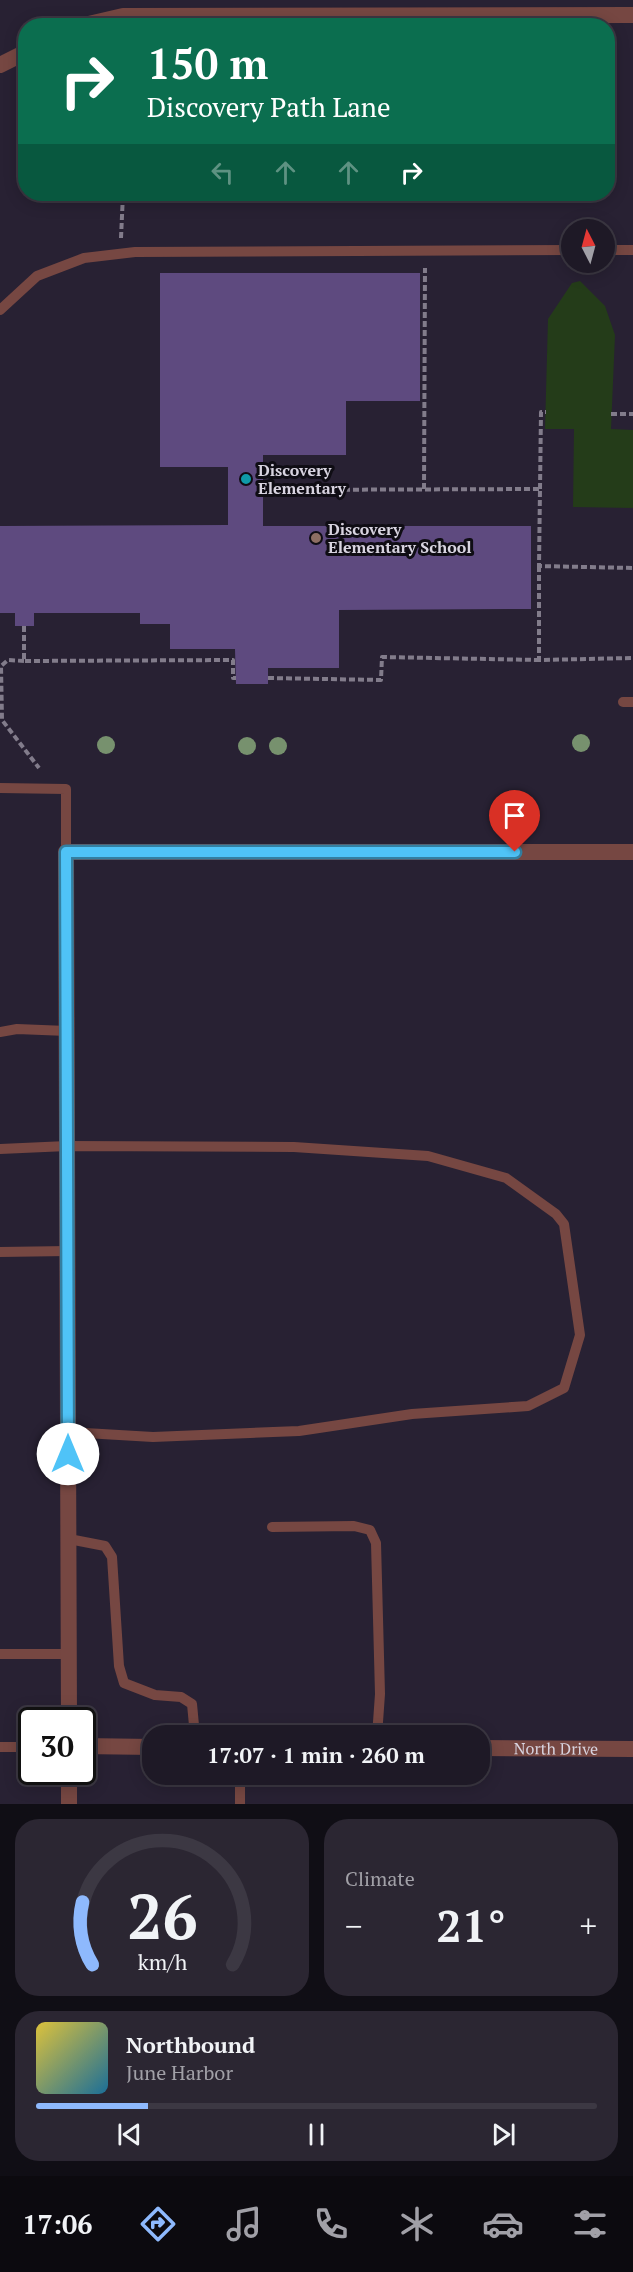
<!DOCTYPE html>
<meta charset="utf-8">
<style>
body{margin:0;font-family:"PT Serif",serif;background:#2b2632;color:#f1f3f6;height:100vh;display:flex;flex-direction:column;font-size:22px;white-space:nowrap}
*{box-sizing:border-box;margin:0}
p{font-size:20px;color:#a1a0a7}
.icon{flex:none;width:33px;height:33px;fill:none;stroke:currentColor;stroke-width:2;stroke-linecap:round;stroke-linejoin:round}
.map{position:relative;height:1804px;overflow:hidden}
.details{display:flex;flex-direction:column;gap:15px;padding:15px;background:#100e15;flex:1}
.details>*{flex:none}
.hud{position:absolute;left:18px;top:18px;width:597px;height:183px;border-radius:24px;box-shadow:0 3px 15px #0003,0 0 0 2px #3c3843;background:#0b6e4f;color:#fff;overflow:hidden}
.needle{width:39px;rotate:354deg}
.tools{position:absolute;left:561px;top:219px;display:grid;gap:12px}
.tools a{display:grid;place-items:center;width:54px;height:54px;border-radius:50%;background:#1e1926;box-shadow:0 3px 15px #0003,0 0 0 2px #3c3843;font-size:30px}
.speed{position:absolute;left:18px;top:1707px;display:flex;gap:12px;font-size:30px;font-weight:700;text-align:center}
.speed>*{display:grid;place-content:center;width:78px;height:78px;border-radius:50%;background:#1e1926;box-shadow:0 3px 15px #0003,0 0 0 2px #3c3843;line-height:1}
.speed .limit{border:3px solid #111;border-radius:9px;background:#fff;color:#111}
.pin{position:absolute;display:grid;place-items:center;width:51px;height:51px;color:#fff;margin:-62px -26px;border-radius:50% 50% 50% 0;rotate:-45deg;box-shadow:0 0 6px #0007}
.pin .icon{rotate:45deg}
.me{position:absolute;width:66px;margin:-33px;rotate:0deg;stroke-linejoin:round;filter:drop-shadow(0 0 4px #0008)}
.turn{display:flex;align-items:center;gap:21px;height:126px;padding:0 30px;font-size:27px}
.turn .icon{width:78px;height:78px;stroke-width:2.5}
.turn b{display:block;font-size:42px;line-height:51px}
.lanes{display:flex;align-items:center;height:57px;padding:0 30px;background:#0003;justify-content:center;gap:30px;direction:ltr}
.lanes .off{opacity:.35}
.big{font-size:45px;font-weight:700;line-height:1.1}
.details .tile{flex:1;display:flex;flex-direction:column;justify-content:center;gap:9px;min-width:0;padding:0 21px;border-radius:24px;background:#2b2632}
.details .dial{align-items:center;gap:0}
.dial svg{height:156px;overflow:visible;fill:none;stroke:#3c3843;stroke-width:7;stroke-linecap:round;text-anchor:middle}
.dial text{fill:#f1f3f6;stroke:none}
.song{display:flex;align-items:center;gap:18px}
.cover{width:72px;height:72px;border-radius:9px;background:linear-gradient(135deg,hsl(50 70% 55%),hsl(200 70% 35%))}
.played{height:6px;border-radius:3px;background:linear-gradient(90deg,#8eb9fd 20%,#3c3843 20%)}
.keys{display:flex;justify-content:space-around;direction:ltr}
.heat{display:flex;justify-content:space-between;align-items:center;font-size:33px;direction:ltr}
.details .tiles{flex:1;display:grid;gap:15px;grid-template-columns:1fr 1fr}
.tile:last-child{grid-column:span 2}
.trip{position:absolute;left:142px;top:1725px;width:348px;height:60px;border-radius:24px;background:#1e1926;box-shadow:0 3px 15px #0003,0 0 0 2px #3c3843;font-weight:700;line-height:60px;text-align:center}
.tabs{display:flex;height:96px;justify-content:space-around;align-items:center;background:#0c0a0f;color:#a1a0a7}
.tabs .icon{width:42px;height:42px}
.tabs .active{color:#8eb9fd}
.tabs b{font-size:27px;color:#f1f3f6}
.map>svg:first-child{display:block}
</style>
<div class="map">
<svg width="633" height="1804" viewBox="0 0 633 1804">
<rect width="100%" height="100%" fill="#282133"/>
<path fill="#243c19" d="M580,281L605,306L615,335L611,429L633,430V508L573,507L574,429H545L548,319L572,283Z"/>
<path fill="#5e4a7f" d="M160,273H420V401H346V455H263V526H531V609L339,610V668H268V684H236L235,649H170V624H140V613H34V626H15V613H0V526L228,525V467H160Z"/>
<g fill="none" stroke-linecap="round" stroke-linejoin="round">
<path stroke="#827c8b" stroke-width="4" stroke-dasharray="6 3" stroke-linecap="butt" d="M121,238L123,194
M611,414H633
M424,489L425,268
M540,489L541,412H546
M263,490L540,489L539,566L633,568
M539,566V660L633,658
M24,626V661L233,660V678H236
M24,661L8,660L1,666L2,720L39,768
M268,678L381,680L382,657L539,660"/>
<path stroke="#764742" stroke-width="10" d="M604,250H633
M0,310L37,276L84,258L135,252L572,250
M623,702H633
M0,788L66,789V852
M0,1032L17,1029L67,1031
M0,1149L67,1146L294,1147L428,1156L506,1178L556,1214L564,1224L580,1335L564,1388L528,1406L412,1414L299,1431L153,1437L68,1432
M0,1252L68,1251
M272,1527L354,1526L370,1530L376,1543L380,1694L377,1736
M69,1539L105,1546L112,1557L119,1666L124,1683L155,1695L181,1697L192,1704L195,1736
M0,1654H69
M0,1747H32
M240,1804V1774"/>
<g stroke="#764742" stroke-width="16">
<path d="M80,26L123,16L633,15"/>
<path d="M0,65L26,52"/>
<path d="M69,1720L66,852H633"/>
<path d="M82,1746L153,1747"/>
<path id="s1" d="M480,1748L633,1749"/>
<path d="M69,1804V1772"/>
</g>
</g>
<g fill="#77916e">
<circle cx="581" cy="743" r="9"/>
<circle cx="106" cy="745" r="9"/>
<circle cx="247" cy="746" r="9"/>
<circle cx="278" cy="746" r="9"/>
</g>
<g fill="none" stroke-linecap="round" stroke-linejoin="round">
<defs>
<path id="route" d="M68,1454L66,852H515"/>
</defs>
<use href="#route" stroke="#337fa1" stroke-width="15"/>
<use href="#route" stroke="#4fc3f7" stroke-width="10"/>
</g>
<circle fill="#0f9aa8" stroke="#0f0d14" stroke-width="2" cx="246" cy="479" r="6"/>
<circle fill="#8d6e63" stroke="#0f0d14" stroke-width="2" cx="316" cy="538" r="6"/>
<g text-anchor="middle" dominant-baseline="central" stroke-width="6" stroke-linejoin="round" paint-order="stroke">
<g font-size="16" font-weight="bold" fill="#d8d4e0" stroke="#0f0d14" text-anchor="start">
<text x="258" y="470">Discovery<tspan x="258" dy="18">Elementary</tspan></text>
<text x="328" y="529">Discovery<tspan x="328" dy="18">Elementary School</tspan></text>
</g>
<g font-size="16" fill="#d8d4e0" stroke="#0f0d14">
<text stroke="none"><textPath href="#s1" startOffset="76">North Drive</textPath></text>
</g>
</g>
</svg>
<div class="tools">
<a><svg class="needle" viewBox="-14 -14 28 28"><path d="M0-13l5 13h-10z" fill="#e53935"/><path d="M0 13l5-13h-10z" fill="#a1a0a7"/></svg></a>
</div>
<div class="speed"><div class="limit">30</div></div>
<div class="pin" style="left:515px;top:852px;background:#d93025"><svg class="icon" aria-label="arrive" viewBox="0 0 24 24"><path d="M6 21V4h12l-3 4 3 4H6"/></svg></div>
<svg class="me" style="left:68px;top:1454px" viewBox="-20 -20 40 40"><circle r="19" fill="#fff"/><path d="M0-13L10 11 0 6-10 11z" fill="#4fc3f7"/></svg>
<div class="trip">17:07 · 1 min · 260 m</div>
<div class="hud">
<div class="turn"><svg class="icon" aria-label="right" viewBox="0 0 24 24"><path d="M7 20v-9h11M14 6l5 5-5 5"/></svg><div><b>150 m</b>Discovery Path Lane</div></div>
<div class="lanes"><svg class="icon off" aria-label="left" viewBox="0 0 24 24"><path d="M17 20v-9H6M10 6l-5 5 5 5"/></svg><svg class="icon off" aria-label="ahead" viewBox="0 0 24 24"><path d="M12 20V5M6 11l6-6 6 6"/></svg><svg class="icon off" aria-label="ahead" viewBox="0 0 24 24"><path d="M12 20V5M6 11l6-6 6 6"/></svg><svg class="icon" aria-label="right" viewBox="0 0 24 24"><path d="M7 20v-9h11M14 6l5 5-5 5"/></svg></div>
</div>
</div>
<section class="details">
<div class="tiles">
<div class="tile dial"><svg viewBox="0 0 100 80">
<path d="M14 69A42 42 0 1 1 86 69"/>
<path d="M14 69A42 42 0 0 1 9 37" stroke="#8eb9fd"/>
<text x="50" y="56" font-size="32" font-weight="700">26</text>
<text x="50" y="72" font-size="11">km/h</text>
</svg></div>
<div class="tile"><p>Climate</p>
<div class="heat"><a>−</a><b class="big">21°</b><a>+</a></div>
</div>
<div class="tile">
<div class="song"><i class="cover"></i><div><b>Northbound</b><p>June Harbor</p></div></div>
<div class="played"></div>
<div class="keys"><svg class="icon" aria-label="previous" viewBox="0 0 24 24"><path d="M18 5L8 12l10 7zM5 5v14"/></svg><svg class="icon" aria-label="pause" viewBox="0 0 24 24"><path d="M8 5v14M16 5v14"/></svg><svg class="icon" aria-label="next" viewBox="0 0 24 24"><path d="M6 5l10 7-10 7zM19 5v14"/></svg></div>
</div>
</div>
</section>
<nav class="tabs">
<b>17:06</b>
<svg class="icon active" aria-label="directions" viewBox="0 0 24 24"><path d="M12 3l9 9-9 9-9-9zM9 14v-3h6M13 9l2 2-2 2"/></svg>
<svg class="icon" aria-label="music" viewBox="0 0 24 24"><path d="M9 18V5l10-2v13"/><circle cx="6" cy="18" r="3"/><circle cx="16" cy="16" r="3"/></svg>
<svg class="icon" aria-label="phone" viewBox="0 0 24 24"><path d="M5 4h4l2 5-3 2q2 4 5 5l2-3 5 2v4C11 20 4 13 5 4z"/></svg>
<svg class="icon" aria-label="climate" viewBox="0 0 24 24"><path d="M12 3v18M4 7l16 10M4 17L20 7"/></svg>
<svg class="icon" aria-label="car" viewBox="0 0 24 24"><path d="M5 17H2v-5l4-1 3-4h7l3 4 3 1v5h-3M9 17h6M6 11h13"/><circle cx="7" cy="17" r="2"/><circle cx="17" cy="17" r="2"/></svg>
<svg class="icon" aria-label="filters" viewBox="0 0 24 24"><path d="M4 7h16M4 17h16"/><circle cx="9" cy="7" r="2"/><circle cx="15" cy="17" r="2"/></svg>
</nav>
